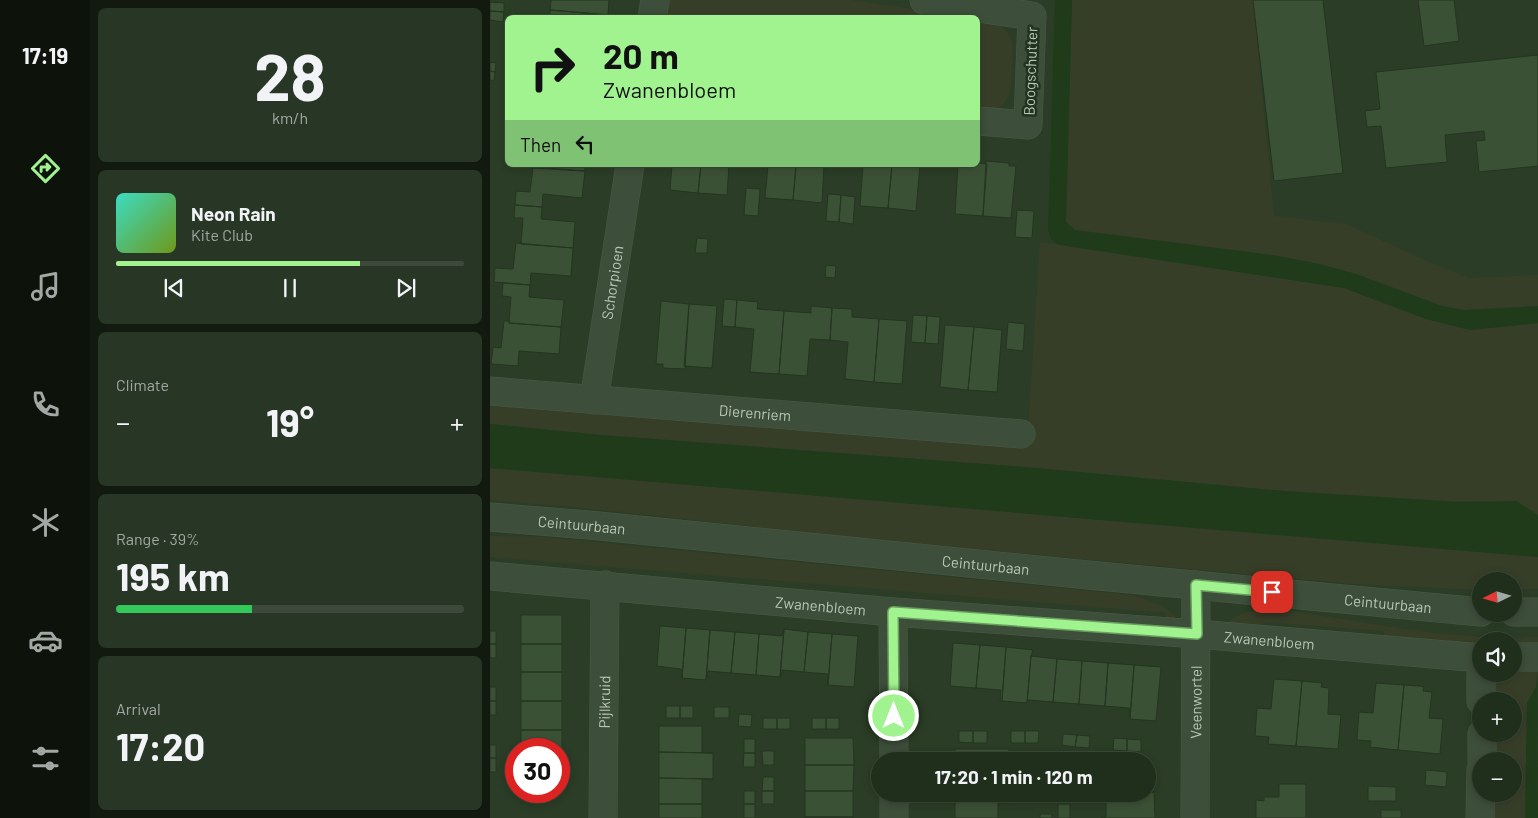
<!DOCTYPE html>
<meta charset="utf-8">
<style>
body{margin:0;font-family:Barlow,sans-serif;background:#283625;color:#f1f3f6;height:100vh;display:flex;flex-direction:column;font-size:19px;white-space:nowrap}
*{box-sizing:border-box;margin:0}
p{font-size:16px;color:#a2a8a3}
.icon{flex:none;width:28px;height:28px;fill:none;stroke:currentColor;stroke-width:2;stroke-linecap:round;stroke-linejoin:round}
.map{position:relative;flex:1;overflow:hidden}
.sheet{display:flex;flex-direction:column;gap:8px;padding:8px;background:#12190f;width:400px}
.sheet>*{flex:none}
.banner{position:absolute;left:15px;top:15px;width:475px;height:152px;border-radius:8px;box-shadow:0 2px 8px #0003,0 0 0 1px #3d4a3b;background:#a1f390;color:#111;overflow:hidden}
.needle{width:32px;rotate:265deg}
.buttons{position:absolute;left:982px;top:572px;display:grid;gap:10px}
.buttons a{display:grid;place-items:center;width:50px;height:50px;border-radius:50%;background:#202e1c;box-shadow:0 2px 8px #0003,0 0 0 1px #3d4a3b;font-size:25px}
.speed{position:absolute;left:15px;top:738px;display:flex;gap:10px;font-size:25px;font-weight:700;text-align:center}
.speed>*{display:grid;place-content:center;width:65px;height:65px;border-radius:50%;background:#202e1c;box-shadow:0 2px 8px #0003,0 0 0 1px #3d4a3b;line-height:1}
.speed .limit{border:8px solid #d22;background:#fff;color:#111}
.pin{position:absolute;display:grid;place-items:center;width:42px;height:42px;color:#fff;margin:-21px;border-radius:10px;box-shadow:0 2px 8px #0006}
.me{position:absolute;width:55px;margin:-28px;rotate:0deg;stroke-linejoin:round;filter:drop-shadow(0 0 4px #0008)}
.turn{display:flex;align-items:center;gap:18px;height:105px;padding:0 15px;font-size:22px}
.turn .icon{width:65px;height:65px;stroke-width:2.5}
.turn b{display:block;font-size:35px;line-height:42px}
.then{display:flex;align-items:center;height:48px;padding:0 15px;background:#0003;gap:10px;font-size:19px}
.big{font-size:38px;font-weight:700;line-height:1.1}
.sheet .tile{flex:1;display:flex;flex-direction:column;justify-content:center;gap:8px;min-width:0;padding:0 18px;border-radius:8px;background:#283625}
.sheet .dial{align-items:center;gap:0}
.dial b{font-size:65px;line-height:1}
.song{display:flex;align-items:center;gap:15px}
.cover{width:60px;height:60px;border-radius:8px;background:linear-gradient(135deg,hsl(170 70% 55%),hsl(80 70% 35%))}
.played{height:5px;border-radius:2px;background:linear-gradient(90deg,#a1f390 70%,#3d4a3b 70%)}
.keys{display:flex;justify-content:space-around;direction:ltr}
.heat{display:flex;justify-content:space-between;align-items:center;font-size:28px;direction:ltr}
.charge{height:8px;border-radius:4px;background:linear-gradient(90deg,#34c759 39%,#3d4a3b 0)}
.trip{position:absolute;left:381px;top:752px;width:285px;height:50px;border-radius:25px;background:#202e1c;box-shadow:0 2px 8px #0003,0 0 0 1px #3d4a3b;font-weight:700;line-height:50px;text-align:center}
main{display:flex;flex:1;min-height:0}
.tab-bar{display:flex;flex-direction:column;width:90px;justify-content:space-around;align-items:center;background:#0d120b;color:#a2a8a3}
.tab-bar .icon{width:35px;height:35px}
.tab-bar .selected{color:#a1f390}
.tab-bar b{font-size:22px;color:#f1f3f6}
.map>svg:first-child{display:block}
</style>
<main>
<nav class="tab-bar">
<b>17:19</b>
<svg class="icon selected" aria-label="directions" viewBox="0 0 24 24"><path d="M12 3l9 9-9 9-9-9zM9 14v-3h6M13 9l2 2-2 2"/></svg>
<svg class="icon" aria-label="music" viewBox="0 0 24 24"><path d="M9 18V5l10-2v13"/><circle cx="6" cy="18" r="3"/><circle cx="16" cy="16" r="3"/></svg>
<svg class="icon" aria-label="phone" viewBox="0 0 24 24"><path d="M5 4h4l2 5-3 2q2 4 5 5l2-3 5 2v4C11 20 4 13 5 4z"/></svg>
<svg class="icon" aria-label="climate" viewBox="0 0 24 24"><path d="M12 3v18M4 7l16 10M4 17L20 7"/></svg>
<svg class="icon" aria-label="car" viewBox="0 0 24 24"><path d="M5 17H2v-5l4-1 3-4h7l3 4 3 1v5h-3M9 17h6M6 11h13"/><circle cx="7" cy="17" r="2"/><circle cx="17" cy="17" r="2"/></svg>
<svg class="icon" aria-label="filters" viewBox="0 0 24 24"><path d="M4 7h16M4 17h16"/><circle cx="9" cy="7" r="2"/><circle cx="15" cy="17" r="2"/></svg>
</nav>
<section class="sheet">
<div class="tile dial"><b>28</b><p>km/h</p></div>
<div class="tile">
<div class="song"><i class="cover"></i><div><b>Neon Rain</b><p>Kite Club</p></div></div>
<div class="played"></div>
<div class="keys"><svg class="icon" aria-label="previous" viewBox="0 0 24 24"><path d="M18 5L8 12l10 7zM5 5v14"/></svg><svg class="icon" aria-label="pause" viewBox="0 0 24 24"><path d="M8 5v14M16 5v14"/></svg><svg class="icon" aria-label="next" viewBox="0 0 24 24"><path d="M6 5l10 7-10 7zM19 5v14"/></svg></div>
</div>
<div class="tile"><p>Climate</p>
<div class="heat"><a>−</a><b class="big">19°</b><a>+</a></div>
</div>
<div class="tile"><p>Range · 39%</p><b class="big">195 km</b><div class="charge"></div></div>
<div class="tile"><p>Arrival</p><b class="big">17:20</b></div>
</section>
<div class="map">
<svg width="1048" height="818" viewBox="0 0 1048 818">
<rect width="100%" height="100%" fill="#2b3d26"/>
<path fill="#373e28" d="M175,0H361L476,17L172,18Z
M582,0H763L784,216L856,224L948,266L979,278L1048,275V306L974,310L952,306L866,274L829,264L782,255L585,230L576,222Z
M488,19L509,23C513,27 519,33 521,39C524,47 522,58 522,67C521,93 520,113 488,112Z
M550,242L658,257L854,288L936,319L980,330L1048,323V515L1026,501L970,502L794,491L535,467L111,435L0,424V402L537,446Z
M0,468L1048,557V589L1024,590V581H991V590L865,584L404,542L103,509L0,500Z
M0,536L53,537L642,595C658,600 673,604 685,616V620L676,619V613L0,557Z
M778,608C868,619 957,642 1048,637V651H1024V641H991V649L894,637V631L775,622L774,628L738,626L737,623C749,612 764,610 778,608Z
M1024,670H1048L1046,687L1037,703L1035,818H998L999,794H1024V761H1000V734H1024V701H1001L1002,674H1024Z"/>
<path fill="#203b19" d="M565,0H582L576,222L585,230L782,255L829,264L866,274L952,306L974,310L1048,306V323L980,330L936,319L854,288L569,245L561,239L558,230Z
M0,424L111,435L535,467L794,491L970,502L1026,501L1048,515V557L0,468Z
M1047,678L1048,818H1035L1037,703L1046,687Z"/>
<path fill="#3b5135" stroke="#243520" d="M61,0H119L118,15L60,10Z
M763,0H833L853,173L784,181Z
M928,0H964L969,41L934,46Z
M0,2L14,3V12L0,11Z
M60,10L118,15V18H60Z
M0,11L14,12L13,22L0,20Z
M1048,55V166L989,172L986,141L995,140L994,131L955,135L957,162L896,168L891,126L877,127L875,111L890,109L886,72Z
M0,62L6,63L5,72L0,71Z
M0,71L5,72L4,81L0,80Z
M496,161L519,163V166H526L521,218L493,216Z
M488,163L497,164L493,216L465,214L468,165H488Z
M37,165H95V171L42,168L37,167Z
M182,165H211L208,193L180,190Z
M211,165H239L237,195L208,193Z
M278,165H306L303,200L275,198Z
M306,165H334L332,203L303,200Z
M373,165H402L398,208L370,206Z
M402,165H430L426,211L398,208Z
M43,167L95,171L92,198L53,194L52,207L25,205L26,191L40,192Z
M256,188L270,189L268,216L254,215Z
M338,194L351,195L349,222L336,221Z
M351,195L365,197L363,224L349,222Z
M25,205L52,207L51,219L85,222L83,248L31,244L33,218H24Z
M527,210L544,211L542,238L525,237Z
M207,238L218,239L217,253H205Z
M26,243L83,248L81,276L41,273L40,285L4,282L5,268L23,269Z
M336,265L346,266L345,278L335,277Z
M13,283L40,285L39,297L74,300L71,327L19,323L21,297L12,296Z
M234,299L247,300L245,327L232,326Z
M247,300L268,302L267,309L294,311L289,374L260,372L264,329L245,327Z
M171,301L199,304L195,369L173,368V364H166Z
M199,304L227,306L222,368L194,366Z
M321,306L342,308L340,340L320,339L317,376L289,374L294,311L321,313Z
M342,308L362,309V317L389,319L384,382L355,379L358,342L340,340Z
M423,315L437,316L435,343L421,342Z
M437,316L450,317L448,344L435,343Z
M389,319L417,321L412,384L384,382Z
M14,321H19V323L71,327L69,354L29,351L28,366L1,364L3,347L11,348Z
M518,322L535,324L533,351L516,349Z
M455,325L484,327L478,390L450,387Z
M484,327L512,330L507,392L478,390Z
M31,615H72V644H31Z
M170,626L196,628L192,678L191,669L167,666Z
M196,628L220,630L216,680L192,678Z
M293,629H294L290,677L266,675L269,634L292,636Z
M294,629L318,632L314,672L292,670L291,677H290Z
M220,630L245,632L241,673L218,671L216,680Z
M0,631H6V644H0Z
M245,632L269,634L266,675L241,673Z
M318,632L342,634L338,685V674L314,672Z
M342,634L368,636L364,687L338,685Z
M463,643L490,645L486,688L460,686Z
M0,644H6V658H0Z
M31,644H72V672H31Z
M490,645L516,647L512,701H510L511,690L486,688Z
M516,647L543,650L541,656L537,703L512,701Z
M541,656L567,659L563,702L538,700L537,703Z
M567,659L592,661L589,704L563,702Z
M592,661L618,663L615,706L589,704Z
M618,663L644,665L640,719L639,708L615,706Z
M644,665L671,667L666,721L640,719Z
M31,672H72V701H31Z
M784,679L812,681L806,746L778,744L779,737L765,736L767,708L781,709Z
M812,681L832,683L831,687L839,688L838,714L851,715L848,749L806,746Z
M886,683L914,685L908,750L880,747L881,741L867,740L869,712L883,713Z
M914,685L929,686L934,687L933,691L942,692L939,718L953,719L950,754L908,750Z
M0,687H6V701H0Z
M0,701H6V715H0Z
M31,701H72V730H31Z
M176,706H190V718H176Z
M190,706H203V718H190Z
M224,707H239V718H224Z
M249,714L262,715L261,727L248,726Z
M273,718H287V729H273Z
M287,718H300V729H287Z
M322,718H336V729H322Z
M336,718H349V729H336Z
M169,726H212V752L223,753L169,752Z
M31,730H72V759H69V749H31Z
M469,731H483V743L469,742Z
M483,731H497V743H483Z
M521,731H535V743H521Z
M535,731H549L548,743H535Z
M573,734L587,735L585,747L572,745Z
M587,735L600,736L599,748L585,747Z
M315,738H363L364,765H315Z
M624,738L637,739V751L623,750Z
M254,739H265V753H254Z
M637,739L651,740V752L637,751Z
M0,745H6V758H0Z
M465,749H519V761H465Z
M272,751H284V765H273Z
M169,752L223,753V779L169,778Z
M557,752H569V761H557Z
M254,753H265V767H253Z
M0,758H6V772H0Z
M69,759H72V788H69Z
M315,765H364L363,791H315Z
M658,765H665L664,792H658Z
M936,770L957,772L956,787L935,785Z
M273,777H284V791H272Z
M169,778L223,779V780L212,779V804H169Z
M789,784H816V818H766V800L774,801V797H789Z
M878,786L906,787V801H878Z
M254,791H265V804H254Z
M272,791H284V804H272Z
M315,791H363V817H315Z
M658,792H664L665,818H611L616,817V794H658Z
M465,794H519V802H465Z
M465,802H519V803H508V818H465Z
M169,804H212V818H169Z
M254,804H265V818H254Z
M568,804H580V818H568Z
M891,810H911V818H891Z
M550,814H562V818H550Z
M315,817H363V818H315Z"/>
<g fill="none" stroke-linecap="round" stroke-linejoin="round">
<defs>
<g id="minor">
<path d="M434,0L542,16L538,125L488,121"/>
<path d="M162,18L165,0"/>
<path id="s1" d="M0,391L531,434"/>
<path id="s2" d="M104,400L140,165"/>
<path id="s3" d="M0,576L403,612L707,634L991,658"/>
<path d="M403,612L404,761"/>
<path d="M1024,657H1048"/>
<path d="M991,674V701"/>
<path d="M992,761V734"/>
<path d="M404,794V818"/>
<path id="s4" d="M113,818L115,585"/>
<path id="s5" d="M705,818L706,585"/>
<path d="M990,818L991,770"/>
</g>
<g id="tertiary">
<path id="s6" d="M0,517L99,525L598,575L991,612"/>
<path d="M1024,612H1048"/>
</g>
</defs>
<use href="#minor" stroke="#495a46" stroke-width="29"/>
<use href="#tertiary" stroke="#495a46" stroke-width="29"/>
<use href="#minor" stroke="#3d4e3a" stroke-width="28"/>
<use href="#tertiary" stroke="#3d4e3a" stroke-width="28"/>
</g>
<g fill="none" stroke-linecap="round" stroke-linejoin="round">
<defs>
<path id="route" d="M404,716L403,612L707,634L706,585L782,592"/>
</defs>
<use href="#route" stroke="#699e5e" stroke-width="12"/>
<use href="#route" stroke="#a1f390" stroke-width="9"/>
</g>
<g text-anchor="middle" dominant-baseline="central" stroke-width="5" stroke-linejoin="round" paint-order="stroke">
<g font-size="15" fill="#b9c8b6" stroke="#22331e">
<text transform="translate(540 71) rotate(-88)">Boogschutter</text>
<text stroke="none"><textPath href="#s2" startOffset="119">Schorpioen</textPath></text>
<text stroke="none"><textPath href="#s1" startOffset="266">Dierenriem</textPath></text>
<text stroke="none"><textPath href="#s6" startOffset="92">Ceintuurbaan</textPath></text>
<text stroke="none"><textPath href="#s6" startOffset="498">Ceintuurbaan</textPath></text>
<text stroke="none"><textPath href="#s6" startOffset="902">Ceintuurbaan</textPath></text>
<text stroke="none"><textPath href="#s3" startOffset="332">Zwanenbloem</textPath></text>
<text stroke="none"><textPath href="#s3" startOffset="782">Zwanenbloem</textPath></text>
<text stroke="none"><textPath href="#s4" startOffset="116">Pijlkruid</textPath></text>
<text stroke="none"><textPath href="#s5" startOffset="116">Veenwortel</textPath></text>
</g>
</g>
</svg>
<div class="buttons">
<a><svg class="needle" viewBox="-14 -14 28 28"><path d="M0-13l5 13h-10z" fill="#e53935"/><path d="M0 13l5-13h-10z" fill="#a2a8a3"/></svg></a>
<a><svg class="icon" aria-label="sound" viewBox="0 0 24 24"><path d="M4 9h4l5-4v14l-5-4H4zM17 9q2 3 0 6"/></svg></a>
<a>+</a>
<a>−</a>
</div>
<div class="speed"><div class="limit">30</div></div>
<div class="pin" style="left:782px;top:592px;background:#d93025"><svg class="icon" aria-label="arrive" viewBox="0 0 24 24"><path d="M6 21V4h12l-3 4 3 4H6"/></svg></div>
<svg class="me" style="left:404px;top:716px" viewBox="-20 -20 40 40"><circle r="17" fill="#a1f390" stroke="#fff" stroke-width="3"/><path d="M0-11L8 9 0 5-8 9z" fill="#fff"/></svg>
<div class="trip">17:20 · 1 min · 120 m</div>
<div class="banner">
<div class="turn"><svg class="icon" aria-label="right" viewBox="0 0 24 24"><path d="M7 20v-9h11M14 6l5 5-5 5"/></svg><div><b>20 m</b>Zwanenbloem</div></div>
<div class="then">Then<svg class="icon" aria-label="left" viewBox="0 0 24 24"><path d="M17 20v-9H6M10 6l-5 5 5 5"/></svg></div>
</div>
</div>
</main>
